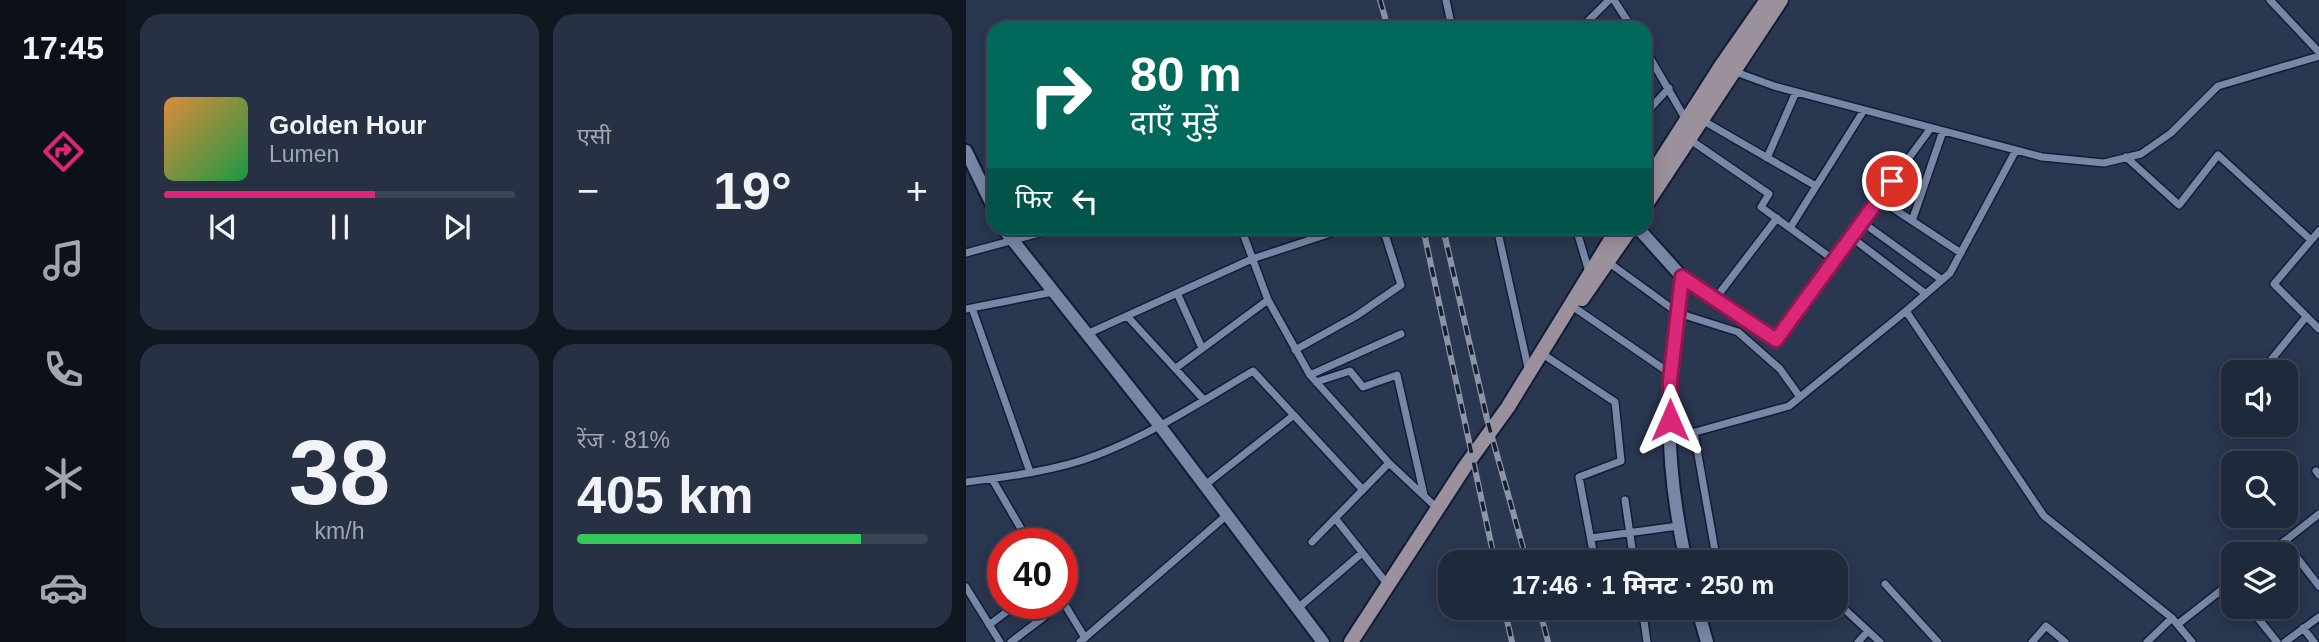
<!DOCTYPE html>
<html lang="hi">
<meta charset="utf-8">
<style>
body{margin:0;font-family:Arial,"Noto Sans Devanagari",sans-serif;background:#273143;color:#f1f3f6;height:100vh;display:flex;flex-direction:column;font-size:26px;white-space:nowrap}
*{box-sizing:border-box;margin:0}
p{font-size:23px;color:#a1a6af}
.icon{flex:none;width:38px;height:38px;fill:none;stroke:currentColor;stroke-width:2;stroke-linecap:round;stroke-linejoin:round}
.map{position:relative;flex:1;overflow:hidden}
.panel{display:flex;flex-direction:column;gap:14px;padding:14px;background:#111721;width:840px}
.panel>*{flex:none}
.top-card{position:absolute;left:21px;top:21px;width:665px;height:214px;border-radius:21px;box-shadow:0 4px 18px #0003,0 0 0 2px #3c4556;background:#00695c;color:#fff;overflow:hidden}
.controls{position:absolute;left:1255px;top:360px;display:grid;gap:14px}
.controls a{display:grid;place-items:center;width:77px;height:77px;border-radius:14px;background:#1f293c;box-shadow:0 4px 18px #0003,0 0 0 2px #3c4556;font-size:35px}
.speed{position:absolute;left:21px;top:528px;display:flex;gap:14px;font-size:35px;font-weight:700;text-align:center}
.speed>*{display:grid;place-content:center;width:91px;height:91px;border-radius:50%;background:#1f293c;box-shadow:0 4px 18px #0003,0 0 0 2px #3c4556;line-height:1}
.speed .limit{border:10px solid #d22;background:#fff;color:#111}
.pin{position:absolute;display:grid;place-items:center;width:60px;height:60px;color:#fff;margin:-30px;border:4px solid #fff;border-radius:50%;box-shadow:0 2px 7px #0007}
.me{position:absolute;width:77px;margin:-38px;rotate:0deg;stroke-linejoin:round;filter:drop-shadow(0 0 5px #0008)}
.turn{display:flex;align-items:center;gap:24px;height:147px;padding:0 28px;font-size:32px}
.turn .icon{width:91px;height:91px;stroke-width:2.5}
.turn b{display:block;font-size:49px;line-height:60px}
.then{display:flex;align-items:center;height:66px;padding:0 28px;background:#0003;gap:14px;font-size:26px}
.big{font-size:52px;font-weight:700;line-height:1.1}
.panel .tile{flex:1;display:flex;flex-direction:column;justify-content:center;gap:10px;min-width:0;padding:0 24px;border-radius:21px;background:#273143}
.panel .dial{align-items:center;gap:0}
.dial b{font-size:91px;line-height:1}
.song{display:flex;align-items:center;gap:21px}
.cover{width:84px;height:84px;border-radius:10px;background:linear-gradient(135deg,hsl(30 70% 55%),hsl(140 70% 35%))}
.played{height:7px;border-radius:4px;background:linear-gradient(90deg,#db2777 60%,#3c4556 60%)}
.keys{display:flex;justify-content:space-around;direction:ltr}
.heat{display:flex;justify-content:space-between;align-items:center;font-size:38px;direction:ltr}
.charge{height:10px;border-radius:5px;background:linear-gradient(90deg,#34c759 81%,#3c4556 0)}
.panel .tiles{flex:1;display:grid;gap:14px;grid-template-columns:repeat(2,1fr)}
.trip{position:absolute;left:472px;top:550px;width:410px;height:70px;border-radius:21px;background:#1f293c;box-shadow:0 4px 18px #0003,0 0 0 2px #3c4556;font-weight:700;line-height:70px;text-align:center}
main{display:flex;flex:1;min-height:0}
.dock{display:flex;flex-direction:column;width:126px;justify-content:space-around;align-items:center;background:#0c1018;color:#a1a6af}
.dock .icon{width:49px;height:49px}
.dock .current{color:#db2777}
.dock b{font-size:32px;color:#f1f3f6}
.map>svg:first-child{display:block}
</style>
<main>
<nav class="dock">
<b>17:45</b>
<svg class="icon current" aria-label="directions" viewBox="0 0 24 24"><path d="M12 3l9 9-9 9-9-9zM9 14v-3h6M13 9l2 2-2 2"/></svg>
<svg class="icon" aria-label="music" viewBox="0 0 24 24"><path d="M9 18V5l10-2v13"/><circle cx="6" cy="18" r="3"/><circle cx="16" cy="16" r="3"/></svg>
<svg class="icon" aria-label="phone" viewBox="0 0 24 24"><path d="M5 4h4l2 5-3 2q2 4 5 5l2-3 5 2v4C11 20 4 13 5 4z"/></svg>
<svg class="icon" aria-label="climate" viewBox="0 0 24 24"><path d="M12 3v18M4 7l16 10M4 17L20 7"/></svg>
<svg class="icon" aria-label="car" viewBox="0 0 24 24"><path d="M5 17H2v-5l4-1 3-4h7l3 4 3 1v5h-3M9 17h6M6 11h13"/><circle cx="7" cy="17" r="2"/><circle cx="17" cy="17" r="2"/></svg>
</nav>
<section class="panel">
<div class="tiles">
<div class="tile">
<div class="song"><i class="cover"></i><div><b>Golden Hour</b><p>Lumen</p></div></div>
<div class="played"></div>
<div class="keys"><svg class="icon" aria-label="previous" viewBox="0 0 24 24"><path d="M18 5L8 12l10 7zM5 5v14"/></svg><svg class="icon" aria-label="pause" viewBox="0 0 24 24"><path d="M8 5v14M16 5v14"/></svg><svg class="icon" aria-label="next" viewBox="0 0 24 24"><path d="M6 5l10 7-10 7zM19 5v14"/></svg></div>
</div>
<div class="tile"><p>एसी</p>
<div class="heat"><a>−</a><b class="big">19°</b><a>+</a></div>
</div>
<div class="tile dial"><b>38</b><p>km/h</p></div>
<div class="tile"><p>रेंज · 81%</p><b class="big">405 km</b><div class="charge"></div></div>
</div>
</section>
<div class="map">
<svg width="1353" height="642" viewBox="0 0 1353 642">
<rect width="100%" height="100%" fill="#293750"/>
<g fill="none" stroke-linecap="round" stroke-linejoin="round">
<defs>
<path id="minor" d="M480,0L486,28
M648,0L666,28
M1304,0L1353,52
M615,28L643,0
M679,49L720,120
M767,71L808,86L1076,157L1138,163L1175,154L1205,133L1252,86L1353,56
M679,114L703,88
M736,120L850,186
M723,139L803,194L795,207L868,260
M1160,157L1213,205L1252,155L1345,240
M801,158L830,92
M913,199L995,253
M946,221L977,131
M896,222L976,280
M275,228L302,300L344,375L423,463L472,509
M531,228L563,372
M610,228L623,272
M824,228L898,110
M1353,231L1308,284L1353,329
M885,237L960,294
M0,253L92,228
M642,262L712,313L772,332L814,369L834,397
M716,277L809,339L965,128
M211,293L236,348
M749,299L811,218
M6,308L64,472
M609,308L705,374
M0,309L87,292
M940,311L1078,516L1206,618L1226,642
M161,316L238,400
M121,334L286,259L380,228
M329,350L390,316L435,285L417,228
M575,353L649,402L655,461L613,477L629,562
M1305,360L1340,317
M210,368L302,300
M344,375L435,334
M350,382L384,371L397,387L431,375L458,495
M728,432L751,562
M704,439L823,406L940,311L984,273L1050,150
M1350,471L1353,475
M26,479L64,544
M0,482C41,477 93,470 131,455C186,434 236,401 287,371L397,490
M239,485L328,415
M659,500L668,562
M369,518L422,585
M625,538L712,526
M1318,541L1353,586
M346,542L423,463
M1301,555L1353,514
M919,584L972,642
M0,587L34,642
M96,600L119,638
M873,604L914,642
M676,607L681,642
M1283,607L1311,642
M332,608L396,553
M1212,624L1267,581
M23,625L51,604
M1337,628L1348,642
M45,642L95,604
M114,642L261,515
M892,642L902,631
M1066,642L1080,626L1099,642
M1181,642L1206,618
M1319,642L1353,617"/>
<path id="tertiary" d="M0,151L28,209
M37,228L194,426L357,642
M672,228L716,277C712,311 707,345 705,379C700,440 707,502 720,562
M731,607L741,642"/>
<path id="secondary" d="M679,185L755,66L801,0
M679,206L815,0
M616,299L665,228
M385,642L498,468L542,407L652,228"/>
</defs>
<use href="#minor" stroke="#111d35" stroke-width="10"/>
<use href="#tertiary" stroke="#111d35" stroke-width="16"/>
<use href="#secondary" stroke="#111d35" stroke-width="18"/>
<use href="#minor" stroke="#7787a5" stroke-width="7"/>
<use href="#tertiary" stroke="#7787a5" stroke-width="12"/>
<use href="#secondary" stroke="#9b919d" stroke-width="14"/>
<defs>
<path id="rail" d="M414,0L422,28
M457,228L529,562
M477,228L521,419L561,562
M538,607L546,642
M573,607L582,642"/>
</defs>
<use href="#rail" stroke="#8a95a8" stroke-width="6"/>
<use href="#rail" stroke="#181e2a" stroke-width="3.5" stroke-dasharray="10" stroke-linecap="butt"/>
</g>
<g fill="none" stroke-linecap="round" stroke-linejoin="round">
<defs>
<path id="route" d="M704,420V381L716,277L810,340L926,181"/>
</defs>
<use href="#route" stroke="#8e194d" stroke-width="18"/>
<use href="#route" stroke="#db2777" stroke-width="12"/>
</g>
</svg>
<div class="controls">
<a><svg class="icon" aria-label="sound" viewBox="0 0 24 24"><path d="M4 9h4l5-4v14l-5-4H4zM17 9q2 3 0 6"/></svg></a>
<a><svg class="icon" aria-label="search" viewBox="0 0 24 24"><circle cx="10" cy="10" r="6"/><path d="M15 15l6 6"/></svg></a>
<a><svg class="icon" aria-label="layers" viewBox="0 0 24 24"><path d="M12 4l9 5-9 5-9-5zM3 14l9 5 9-5"/></svg></a>
</div>
<div class="speed"><div class="limit">40</div></div>
<div class="pin" style="left:926px;top:181px;background:#d93025"><svg class="icon" aria-label="arrive" viewBox="0 0 24 24"><path d="M6 21V4h12l-3 4 3 4H6"/></svg></div>
<svg class="me" style="left:704px;top:420px" viewBox="-20 -20 40 40"><path d="M0-17L14 15 0 8-14 15z" fill="#db2777" stroke="#fff" stroke-width="4"/></svg>
<div class="trip">17:46 · 1 मिनट · 250 m</div>
<div class="top-card">
<div class="turn"><svg class="icon" aria-label="right" viewBox="0 0 24 24"><path d="M7 20v-9h11M14 6l5 5-5 5"/></svg><div><b>80 m</b>दाएँ मुड़ें</div></div>
<div class="then">फिर<svg class="icon" aria-label="left" viewBox="0 0 24 24"><path d="M17 20v-9H6M10 6l-5 5 5 5"/></svg></div>
</div>
</div>
</main>
